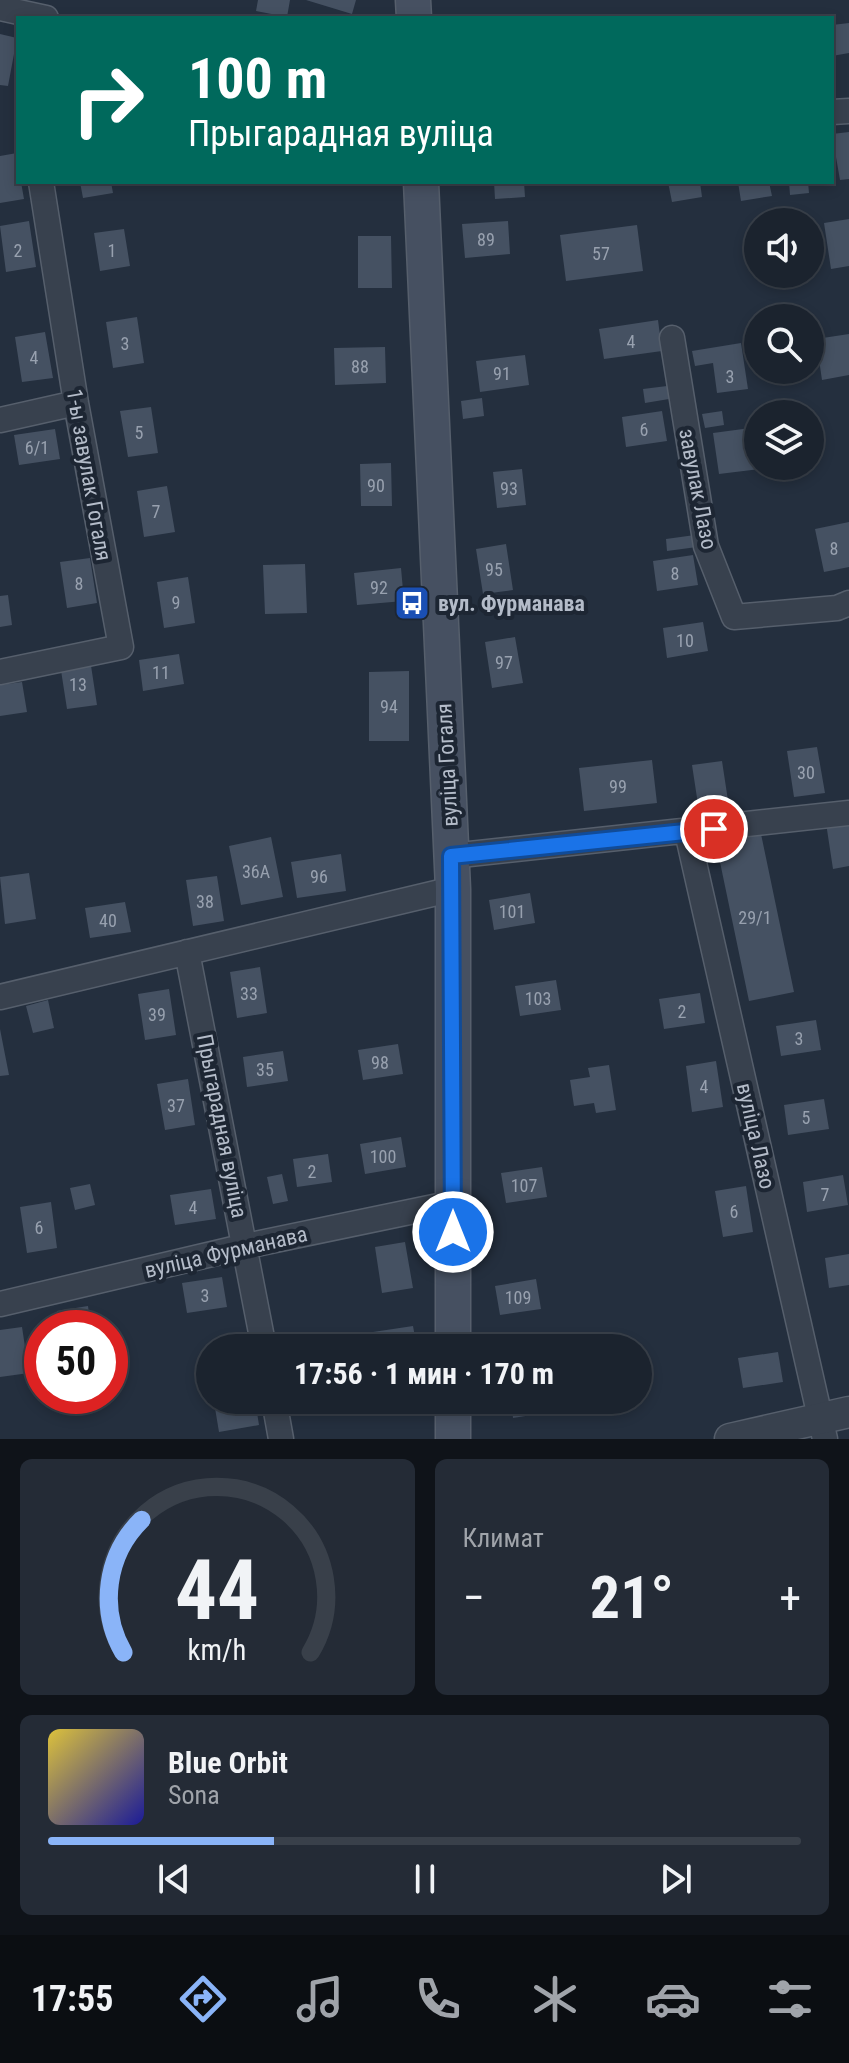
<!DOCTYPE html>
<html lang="ru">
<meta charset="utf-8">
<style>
body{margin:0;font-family:"Roboto Condensed",sans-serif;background:#242b36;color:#f1f3f6;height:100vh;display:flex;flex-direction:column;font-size:30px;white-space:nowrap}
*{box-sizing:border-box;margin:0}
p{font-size:26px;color:#a0a4aa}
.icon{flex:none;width:44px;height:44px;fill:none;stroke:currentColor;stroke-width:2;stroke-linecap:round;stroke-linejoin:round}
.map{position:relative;height:1439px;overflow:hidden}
.drawer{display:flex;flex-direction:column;gap:20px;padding:20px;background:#0f1319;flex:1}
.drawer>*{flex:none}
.banner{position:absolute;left:16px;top:16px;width:818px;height:168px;border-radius:0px;box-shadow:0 4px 12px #0003,0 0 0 2px #39404a;background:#00695c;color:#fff;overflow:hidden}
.controls{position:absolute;left:744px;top:208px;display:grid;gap:16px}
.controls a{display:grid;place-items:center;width:80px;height:80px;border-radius:50%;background:#1b232e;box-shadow:0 4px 12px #0003,0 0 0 2px #39404a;font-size:40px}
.speed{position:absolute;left:24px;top:1310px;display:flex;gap:16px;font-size:40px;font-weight:700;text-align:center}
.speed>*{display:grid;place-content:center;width:104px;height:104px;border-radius:50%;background:#1b232e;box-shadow:0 4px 12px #0003,0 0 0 2px #39404a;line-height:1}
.speed .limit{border:12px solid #d22;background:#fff;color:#111}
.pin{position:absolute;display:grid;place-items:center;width:68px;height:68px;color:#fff;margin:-34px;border:4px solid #fff;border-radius:50%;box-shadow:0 2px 8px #0007}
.me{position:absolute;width:88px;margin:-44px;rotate:0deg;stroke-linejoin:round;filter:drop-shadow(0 0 6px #0008)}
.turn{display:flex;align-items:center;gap:28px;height:168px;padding:0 40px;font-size:36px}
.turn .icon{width:104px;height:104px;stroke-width:2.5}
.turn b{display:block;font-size:56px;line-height:68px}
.big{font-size:60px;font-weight:700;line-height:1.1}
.drawer .card{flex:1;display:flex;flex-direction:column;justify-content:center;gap:12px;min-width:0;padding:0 28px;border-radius:12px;background:#242b36}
.drawer .dial{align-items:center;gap:0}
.dial svg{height:208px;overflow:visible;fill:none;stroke:#39404a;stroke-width:7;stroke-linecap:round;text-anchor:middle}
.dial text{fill:#f1f3f6;stroke:none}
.song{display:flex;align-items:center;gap:24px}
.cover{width:96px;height:96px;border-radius:12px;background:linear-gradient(135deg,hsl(50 70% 55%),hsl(240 70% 35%))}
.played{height:8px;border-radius:4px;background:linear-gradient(90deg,#8ab4f8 30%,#39404a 30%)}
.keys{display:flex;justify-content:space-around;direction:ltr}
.heat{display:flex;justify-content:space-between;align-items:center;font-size:44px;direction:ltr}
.drawer .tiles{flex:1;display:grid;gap:20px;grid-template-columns:1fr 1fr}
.card:last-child{grid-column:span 2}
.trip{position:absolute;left:196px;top:1334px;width:456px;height:80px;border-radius:40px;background:#1b232e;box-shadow:0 4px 12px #0003,0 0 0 2px #39404a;font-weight:700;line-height:80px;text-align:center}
.menu{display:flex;height:128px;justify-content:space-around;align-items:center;background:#0b0e12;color:#a0a4aa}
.menu .icon{width:56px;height:56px}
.menu .on{color:#8ab4f8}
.menu b{font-size:36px;color:#f1f3f6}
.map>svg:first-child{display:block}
</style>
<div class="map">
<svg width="849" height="1439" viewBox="0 0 849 1439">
<rect width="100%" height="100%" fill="#242f3e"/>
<path fill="#455162" d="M258,0H290L287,17L256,11Z
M306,0H356L352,14Z
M849,23V53L832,56V25Z
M0,34L17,38L8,86L0,85Z
M849,132V179L840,180L832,134Z
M17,153L18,182H21L24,199L0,203V156Z
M80,182H111L113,193L83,198Z
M494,182H524L525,197L495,199Z
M668,182H700L702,197L672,202Z
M738,182H769L772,196L741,201Z
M789,182H808L809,193L790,195Z
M849,219V266L831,269L824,223Z
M29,221L36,267L6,272L0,226Z
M508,221L510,254L465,258L462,224Z
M637,225L643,271L566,281L560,235Z
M124,229L130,266L100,271L94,233Z
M358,236H391L392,288H358Z
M137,317L144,363L113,368L106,322Z
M658,320L662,351L604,359L599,329Z
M45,332L53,378L22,382L15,337Z
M849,334V375L822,380L816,339Z
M741,343L748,389L717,393L713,363L695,366L692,351Z
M385,347L386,383L335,385L334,348Z
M525,355L529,385L480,392L476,361Z
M667,386L669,399L645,403L643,389Z
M482,398L484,416L463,419L461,401Z
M151,407L158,453L128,457L120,411Z
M662,411L667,441L626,447L622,417Z
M722,411L724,425L705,428L702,414Z
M758,427V466L767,468L719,474L713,433Z
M55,429L60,459L19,465L14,435Z
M391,463L392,506H361L360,464Z
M522,469L526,505L497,508L493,472Z
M167,486L175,532L144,537L137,491Z
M849,522V567L824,572L815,529Z
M695,535L697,547L667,551L666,539Z
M506,544L513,590L483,594L476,549Z
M693,555L698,585L657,591L653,561Z
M90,558L97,603L67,608L60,562Z
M305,564L307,613L265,614L263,565Z
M401,568L404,601L357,605L354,573Z
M188,577L195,623L164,628L157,582Z
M8,595L12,625L0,627V596Z
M703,622L708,651L667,658L663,628Z
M515,637L523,683L492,688L485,642Z
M179,654L184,684L143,691L139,660Z
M90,659L97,705L67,709L60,664Z
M409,671V741H369V672Z
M22,682L27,712L0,716V685Z
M817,747L825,793L794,797L787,751Z
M652,760L657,803L584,811L579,768Z
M722,761L729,807L699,811L692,765Z
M849,819V866L833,869L826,823Z
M761,834L794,992L749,1001L716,843Z
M271,837L283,897L241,905L229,846Z
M341,854L346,891L297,898L291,862Z
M29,873L36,919L5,924L0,877Z
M217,876L224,921L193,926L186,880Z
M530,893L535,923L494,930L489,900Z
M125,902L131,932L90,938L85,908Z
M260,967L267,1013L237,1018L230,972Z
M556,980L561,1010L520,1016L515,986Z
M169,989L176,1035L145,1040L138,994Z
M700,993L705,1023L664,1029L659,999Z
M48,1000L54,1028L33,1033L26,1006Z
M816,1020L821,1050L781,1056L776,1026Z
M0,1029L9,1075L0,1076Z
M398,1044L403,1074L363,1080L358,1050Z
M283,1051L288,1081L247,1087L243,1057Z
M716,1061L723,1107L692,1112L686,1066Z
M609,1065L616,1110L596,1113L594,1103L574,1106L570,1080L590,1077L588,1068Z
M188,1079L195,1125L165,1130L157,1084Z
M824,1099L829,1129L788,1135L784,1105Z
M401,1137L406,1167L365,1174L360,1144Z
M328,1154L332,1182L297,1187L293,1159Z
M542,1167L547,1197L506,1203L501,1173Z
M282,1174L288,1201L273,1204L267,1177Z
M843,1175L848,1205L807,1212L803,1182Z
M90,1184L95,1205L75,1210L70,1188Z
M746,1186L753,1232L723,1237L715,1191Z
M211,1189L216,1219L175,1225L170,1195Z
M51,1202L57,1248L27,1253L20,1207Z
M405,1242L413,1288L382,1293L375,1247Z
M849,1254V1285L829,1288L825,1258Z
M222,1277L227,1307L187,1313L182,1283Z
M536,1279L541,1309L500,1315L495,1286Z
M88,1306L91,1328H60L57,1311Z
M413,1326L417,1348H375L373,1332Z
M22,1327L29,1373L0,1377V1330Z
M778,1352L783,1382L743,1388L738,1358Z
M224,1400H255L259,1425L219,1432L214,1402Z
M511,1400H542L544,1413L513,1418Z"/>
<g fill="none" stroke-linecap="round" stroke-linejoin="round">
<defs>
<path id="minor" d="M0,8L46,18
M832,112L849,111
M672,338L706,546L734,617L837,608L849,603
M0,420L76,403
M0,672L121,647L76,403L41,182
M687,832L825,1439
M451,856L849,813
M187,952L264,1348
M0,997L453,889
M0,1304L246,1246L453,1203
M274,1400L281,1439"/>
<path id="tertiary" d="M730,1439L849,1412"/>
<path id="secondary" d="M413,0L414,18
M421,182L453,889V1348
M453,1400V1439"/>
</defs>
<use href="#minor" stroke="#565f6c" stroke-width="27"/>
<use href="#tertiary" stroke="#565f6c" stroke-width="33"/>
<use href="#secondary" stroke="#565f6c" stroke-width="37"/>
<use href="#minor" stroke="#38414e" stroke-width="24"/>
<use href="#tertiary" stroke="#38414e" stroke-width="30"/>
<use href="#secondary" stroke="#465061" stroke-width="34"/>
</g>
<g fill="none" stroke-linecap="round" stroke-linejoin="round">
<defs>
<path id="route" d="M453,1232L451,856L714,829"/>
</defs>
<use href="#route" stroke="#114b97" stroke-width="20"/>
<use href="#route" stroke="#1a73e8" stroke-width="14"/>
</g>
<defs>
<symbol id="bus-square" viewBox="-11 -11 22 22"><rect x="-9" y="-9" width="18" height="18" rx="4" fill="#1a4fb4" stroke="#1d2633"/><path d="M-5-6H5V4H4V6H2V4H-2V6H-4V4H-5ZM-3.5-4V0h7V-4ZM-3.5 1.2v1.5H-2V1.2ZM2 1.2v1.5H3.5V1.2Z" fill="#fff"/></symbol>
</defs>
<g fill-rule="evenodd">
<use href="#bus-square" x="392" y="583" width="40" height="40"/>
</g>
<g text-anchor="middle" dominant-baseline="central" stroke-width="8" stroke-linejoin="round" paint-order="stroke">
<g font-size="18" fill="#98a1af">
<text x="486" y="239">89</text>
<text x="18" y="250">2</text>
<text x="112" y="250">1</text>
<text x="601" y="253">57</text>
<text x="631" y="341">4</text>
<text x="125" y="343">3</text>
<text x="34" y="357">4</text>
<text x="360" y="366">88</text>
<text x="502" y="373">91</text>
<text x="730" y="376">3</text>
<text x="644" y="429">6</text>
<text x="139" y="432">5</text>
<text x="37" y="447">6/1</text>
<text x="376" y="485">90</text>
<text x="509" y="488">93</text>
<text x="156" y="511">7</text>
<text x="834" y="548">8</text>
<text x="494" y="569">95</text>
<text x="675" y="573">8</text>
<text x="79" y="583">8</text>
<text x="379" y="587">92</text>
<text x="176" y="602">9</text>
<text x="685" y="640">10</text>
<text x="504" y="662">97</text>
<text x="161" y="672">11</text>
<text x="78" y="684">13</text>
<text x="389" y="706">94</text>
<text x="806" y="772">30</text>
<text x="618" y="786">99</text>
<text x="256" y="871">36А</text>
<text x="319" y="876">96</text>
<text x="205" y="901">38</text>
<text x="512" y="911">101</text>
<text x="755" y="917">29/1</text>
<text x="108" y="920">40</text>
<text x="249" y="993">33</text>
<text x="538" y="998">103</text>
<text x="682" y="1011">2</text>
<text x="157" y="1014">39</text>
<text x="799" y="1038">3</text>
<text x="380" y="1062">98</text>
<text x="265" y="1069">35</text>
<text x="704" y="1086">4</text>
<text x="176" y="1105">37</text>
<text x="806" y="1117">5</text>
<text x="383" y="1156">100</text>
<text x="312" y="1171">2</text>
<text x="524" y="1185">107</text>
<text x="825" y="1194">7</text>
<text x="193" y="1207">4</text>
<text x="734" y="1211">6</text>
<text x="39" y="1227">6</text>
<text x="205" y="1295">3</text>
<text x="518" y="1297">109</text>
</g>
<g font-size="22" fill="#b4bcc9" stroke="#1d2633">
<text transform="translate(89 475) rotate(80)">1-ы завулак Гогаля</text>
<text transform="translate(698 489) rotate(79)">завулак Лазо</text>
<text transform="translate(447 765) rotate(-93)">вуліца Гогаля</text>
<text transform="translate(222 1126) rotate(79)">Прыгарадная вуліца</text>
<text transform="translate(756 1136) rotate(77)">вуліца Лазо</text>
<text transform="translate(226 1252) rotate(-13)">вуліца Фурманава</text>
</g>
<g font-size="22" font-weight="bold" fill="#b4bcc9" stroke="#1d2633" text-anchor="start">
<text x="438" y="603">вул. Фурманава</text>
</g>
</g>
</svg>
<div class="controls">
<a><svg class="icon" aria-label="sound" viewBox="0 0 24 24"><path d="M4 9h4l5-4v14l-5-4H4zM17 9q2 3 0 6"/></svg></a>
<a><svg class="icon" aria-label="search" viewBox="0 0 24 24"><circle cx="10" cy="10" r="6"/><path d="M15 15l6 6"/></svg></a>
<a><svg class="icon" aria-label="layers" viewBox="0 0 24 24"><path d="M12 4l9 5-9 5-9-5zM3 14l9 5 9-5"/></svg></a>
</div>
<div class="speed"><div class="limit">50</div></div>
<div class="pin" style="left:714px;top:829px;background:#d93025"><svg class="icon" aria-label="arrive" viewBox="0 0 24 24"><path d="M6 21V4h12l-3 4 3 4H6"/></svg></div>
<svg class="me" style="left:453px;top:1232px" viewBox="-20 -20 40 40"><circle r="17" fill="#1a73e8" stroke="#fff" stroke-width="3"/><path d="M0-11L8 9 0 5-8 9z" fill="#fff"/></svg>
<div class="trip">17:56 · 1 мин · 170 m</div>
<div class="banner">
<div class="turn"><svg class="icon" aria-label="right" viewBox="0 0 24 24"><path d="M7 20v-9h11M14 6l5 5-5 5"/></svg><div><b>100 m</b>Прыгарадная вуліца</div></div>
</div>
</div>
<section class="drawer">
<div class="tiles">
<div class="card dial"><svg viewBox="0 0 100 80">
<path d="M14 69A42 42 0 1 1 86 69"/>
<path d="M14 69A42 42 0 0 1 21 18" stroke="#8ab4f8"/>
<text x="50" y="56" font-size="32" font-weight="700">44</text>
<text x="50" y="72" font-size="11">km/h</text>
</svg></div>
<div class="card"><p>Климат</p>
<div class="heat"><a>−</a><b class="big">21°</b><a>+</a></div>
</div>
<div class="card">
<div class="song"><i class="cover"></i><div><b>Blue Orbit</b><p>Sona</p></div></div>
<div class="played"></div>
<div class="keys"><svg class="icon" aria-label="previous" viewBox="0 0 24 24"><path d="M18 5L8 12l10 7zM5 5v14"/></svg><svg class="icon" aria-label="pause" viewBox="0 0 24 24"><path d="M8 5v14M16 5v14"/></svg><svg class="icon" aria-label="next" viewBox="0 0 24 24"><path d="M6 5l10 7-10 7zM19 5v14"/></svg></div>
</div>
</div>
</section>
<nav class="menu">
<b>17:55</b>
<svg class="icon on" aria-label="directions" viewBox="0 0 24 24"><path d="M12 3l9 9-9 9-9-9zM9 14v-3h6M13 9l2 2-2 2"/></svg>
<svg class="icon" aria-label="music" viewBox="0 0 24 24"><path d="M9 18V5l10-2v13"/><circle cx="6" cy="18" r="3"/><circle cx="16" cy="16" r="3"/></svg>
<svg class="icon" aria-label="phone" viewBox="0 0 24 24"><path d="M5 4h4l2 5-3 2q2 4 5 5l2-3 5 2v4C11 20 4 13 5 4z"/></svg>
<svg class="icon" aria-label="climate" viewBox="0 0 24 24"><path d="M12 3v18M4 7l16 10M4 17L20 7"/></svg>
<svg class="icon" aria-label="car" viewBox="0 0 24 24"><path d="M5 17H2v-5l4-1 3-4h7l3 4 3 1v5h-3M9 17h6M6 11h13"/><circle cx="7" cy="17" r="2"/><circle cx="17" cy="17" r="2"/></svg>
<svg class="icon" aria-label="filters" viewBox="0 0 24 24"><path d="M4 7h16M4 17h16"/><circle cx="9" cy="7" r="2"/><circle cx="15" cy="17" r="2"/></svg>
</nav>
